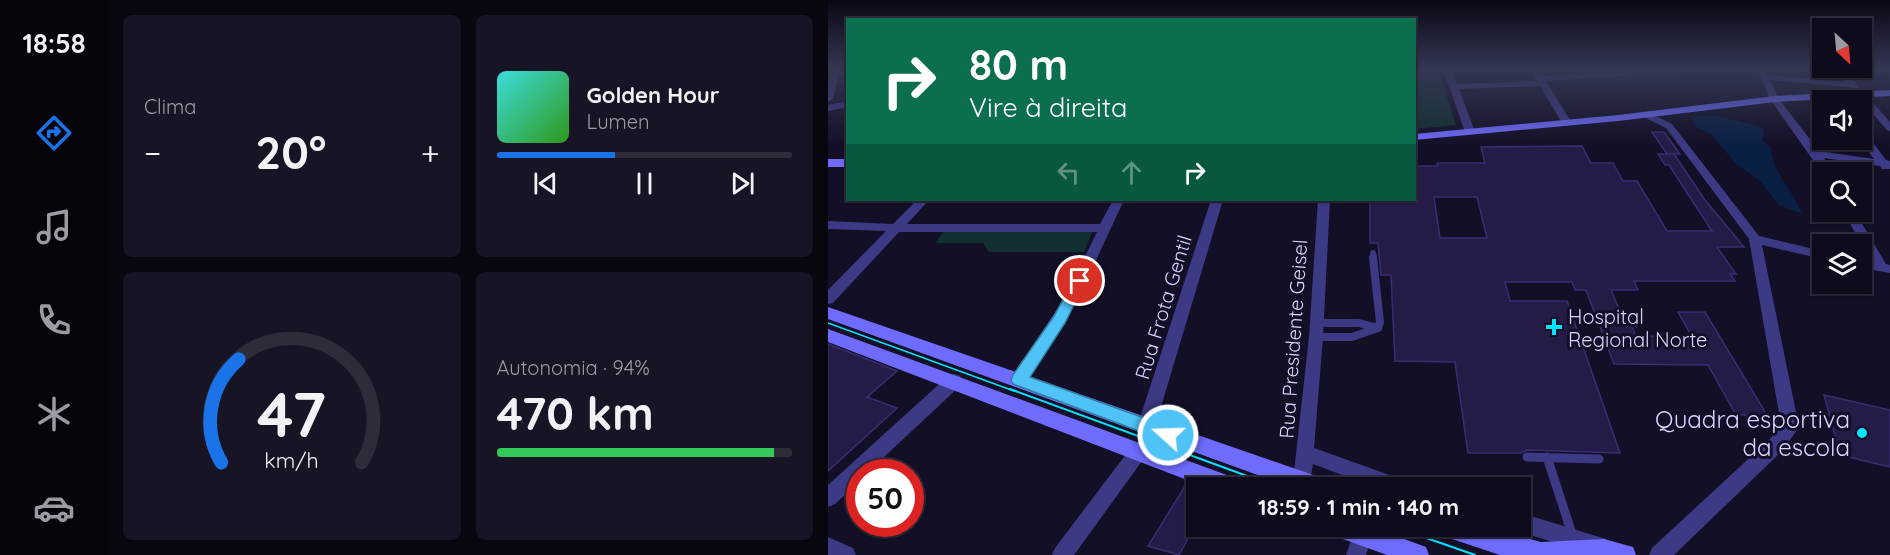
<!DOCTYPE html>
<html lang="pt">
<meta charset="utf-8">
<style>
body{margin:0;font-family:Quicksand,sans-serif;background:#171425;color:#f1f3f6;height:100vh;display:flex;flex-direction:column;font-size:22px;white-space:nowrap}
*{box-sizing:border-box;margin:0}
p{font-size:20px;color:#9b9ba3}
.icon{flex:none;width:33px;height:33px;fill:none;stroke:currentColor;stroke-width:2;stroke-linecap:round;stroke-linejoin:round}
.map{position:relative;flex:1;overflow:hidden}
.details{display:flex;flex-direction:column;gap:15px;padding:15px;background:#08060f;width:720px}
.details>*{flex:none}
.guide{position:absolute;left:18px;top:18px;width:570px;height:183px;border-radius:0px;box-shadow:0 2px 4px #0004,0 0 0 2px #2e2b3b;background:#0b6e4f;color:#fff;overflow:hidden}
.needle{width:39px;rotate:154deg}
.buttons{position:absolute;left:984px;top:18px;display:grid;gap:12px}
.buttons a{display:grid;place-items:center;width:60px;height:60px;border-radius:0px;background:#0e0b1c;box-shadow:0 2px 4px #0004,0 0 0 2px #2e2b3b;font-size:30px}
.speed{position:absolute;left:18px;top:459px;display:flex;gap:12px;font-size:30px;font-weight:700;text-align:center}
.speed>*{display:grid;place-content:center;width:78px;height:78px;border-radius:50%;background:#0e0b1c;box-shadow:0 2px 4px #0004,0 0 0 2px #2e2b3b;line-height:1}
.speed .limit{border:9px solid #d22;background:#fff;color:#111}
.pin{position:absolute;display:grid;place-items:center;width:51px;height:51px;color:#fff;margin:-26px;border:3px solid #fff;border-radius:50%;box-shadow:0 2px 6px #0007}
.me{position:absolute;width:66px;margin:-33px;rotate:290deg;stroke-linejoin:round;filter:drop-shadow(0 0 4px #0008)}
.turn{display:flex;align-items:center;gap:21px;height:126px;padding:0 24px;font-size:27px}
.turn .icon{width:78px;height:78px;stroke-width:2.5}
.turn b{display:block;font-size:42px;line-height:51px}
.lanes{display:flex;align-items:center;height:57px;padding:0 24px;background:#0003;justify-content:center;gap:30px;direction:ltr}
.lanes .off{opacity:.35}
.big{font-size:45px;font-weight:800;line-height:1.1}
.details .tile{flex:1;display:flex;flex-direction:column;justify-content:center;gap:9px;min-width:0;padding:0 21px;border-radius:9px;background:#171425}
.details .dial{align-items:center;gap:0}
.dial svg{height:156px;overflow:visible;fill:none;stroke:#2e2b3b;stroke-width:7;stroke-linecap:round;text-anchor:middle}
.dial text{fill:#f1f3f6;stroke:none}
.song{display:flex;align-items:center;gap:18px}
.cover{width:72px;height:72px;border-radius:9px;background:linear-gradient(135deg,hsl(180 70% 55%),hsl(110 70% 35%))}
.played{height:6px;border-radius:3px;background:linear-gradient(90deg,#1a73e8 40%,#2e2b3b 40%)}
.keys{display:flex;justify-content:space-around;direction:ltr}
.heat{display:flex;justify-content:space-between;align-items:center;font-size:33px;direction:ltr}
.charge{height:9px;border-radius:4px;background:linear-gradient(90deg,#34c759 94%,#2e2b3b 0)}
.details .tiles{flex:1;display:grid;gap:15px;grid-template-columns:repeat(2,1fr)}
.trip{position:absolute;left:358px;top:477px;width:345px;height:60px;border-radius:0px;background:#0e0b1c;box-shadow:0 2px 4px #0004,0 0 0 2px #2e2b3b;font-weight:800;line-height:60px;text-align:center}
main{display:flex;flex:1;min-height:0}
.tabs{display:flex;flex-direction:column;width:108px;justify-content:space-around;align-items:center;background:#06040b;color:#9b9ba3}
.tabs .icon{width:42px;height:42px}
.tabs .selected{color:#1a73e8}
.tabs b{font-size:27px;color:#f1f3f6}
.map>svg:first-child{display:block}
</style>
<main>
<nav class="tabs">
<b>18:58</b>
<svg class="icon selected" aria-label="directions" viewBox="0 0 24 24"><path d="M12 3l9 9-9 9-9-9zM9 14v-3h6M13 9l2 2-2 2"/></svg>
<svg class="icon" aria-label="music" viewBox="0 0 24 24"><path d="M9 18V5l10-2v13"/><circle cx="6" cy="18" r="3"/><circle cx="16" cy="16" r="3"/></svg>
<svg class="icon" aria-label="phone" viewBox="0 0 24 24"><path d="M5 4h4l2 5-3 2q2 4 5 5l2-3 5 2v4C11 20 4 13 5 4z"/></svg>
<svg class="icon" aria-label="climate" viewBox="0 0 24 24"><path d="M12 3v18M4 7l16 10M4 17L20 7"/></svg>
<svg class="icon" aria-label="car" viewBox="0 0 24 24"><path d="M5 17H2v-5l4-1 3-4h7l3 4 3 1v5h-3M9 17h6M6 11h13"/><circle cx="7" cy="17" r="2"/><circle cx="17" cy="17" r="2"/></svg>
</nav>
<section class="details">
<div class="tiles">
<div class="tile"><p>Clima</p>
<div class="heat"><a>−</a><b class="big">20°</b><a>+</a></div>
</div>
<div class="tile">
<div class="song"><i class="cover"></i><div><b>Golden Hour</b><p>Lumen</p></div></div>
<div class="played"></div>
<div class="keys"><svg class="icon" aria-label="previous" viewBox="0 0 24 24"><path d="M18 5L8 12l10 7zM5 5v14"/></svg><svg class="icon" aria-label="pause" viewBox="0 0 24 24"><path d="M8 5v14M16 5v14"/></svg><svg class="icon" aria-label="next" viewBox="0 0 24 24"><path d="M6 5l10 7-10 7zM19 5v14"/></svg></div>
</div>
<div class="tile dial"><svg viewBox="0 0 100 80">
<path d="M14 69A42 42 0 1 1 86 69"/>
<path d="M14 69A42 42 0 0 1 23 16" stroke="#1a73e8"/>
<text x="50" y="56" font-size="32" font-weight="700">47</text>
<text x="50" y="72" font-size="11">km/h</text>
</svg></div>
<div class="tile"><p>Autonomia · 94%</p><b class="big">470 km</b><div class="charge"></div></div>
</div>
</section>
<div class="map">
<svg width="1062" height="555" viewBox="0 0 1062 555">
<rect width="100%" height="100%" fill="#130f26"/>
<path fill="#12302f" d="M587,69H610L628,125L587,129Z
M116,231H265L256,252H161L155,243H107Z"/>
<path fill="#0a1f44" d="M863,116H888L932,126L936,131L935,141L943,148C944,173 966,191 974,214L951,205L932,181L908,164L884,135L867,126Z"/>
<path fill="#241b47" stroke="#3b2d73" stroke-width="1.5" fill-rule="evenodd" d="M824,132H836L852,154H839Z
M754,146L763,163H785L795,181H809L839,231H884L841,165H837L830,154H846L877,200L916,247H889L908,274H902L907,281H806L810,290H783L793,314L799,315L808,336L864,337L850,312H877L939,415H908L880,365L786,364L758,290H747L744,282H677L682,301H739L792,453L699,450L693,453H640L627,362L567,361L563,275H553L550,243H542V200H586V166H610L609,163H657L653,147ZM606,197H649L659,238H612Z
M0,344L69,371L39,397L69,408L0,471Z
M996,395L1062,410V467L1012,455Z
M359,483L369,486V522L351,555L320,546Z"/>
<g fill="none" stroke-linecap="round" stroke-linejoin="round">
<path stroke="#3d3a85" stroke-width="6" d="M545,253L546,259"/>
<path stroke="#3d3a85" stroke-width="8" d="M545,258L552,322L550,328
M489,323H531L550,328
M488,337H524L550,328"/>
<path stroke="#3d3a85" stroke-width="9" d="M699,457L771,459
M719,457L744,534"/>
<path fill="#3d3a85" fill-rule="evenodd" d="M4,69H12L5,99L0,102V83Z
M615,69H623L629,84L709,81L702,69H710L715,76L824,69H862L858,72L718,81L744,123L739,126L734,123L712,86L631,89L647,132L642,135L637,132Z
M929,69H937L940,75L1017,82L1007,69H1015L1062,122V131L1059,130L1022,87L942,80L951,99L991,151L1046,159L1032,140L1034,132L1038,133L1058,160L1062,161V169H1054L1052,166L996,158L1004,172L994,173L942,99Z
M20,101V107L0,111V105Z
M814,112H820L844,124L931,236L994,251V259L934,245L971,427L955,450L846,555H821L824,548L943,438L953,425L921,239L838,128L814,116Z
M89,200H101L79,224H272L285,200H296L250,299L197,385L191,386L185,385L183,380L237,297L269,232H71L5,303L0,304V290L58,231L0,229V221L65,224Z
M383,200H395L327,427L324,432L318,434L312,432L309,427Z
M490,200H502L495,337L486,448L581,482L583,488H549L485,464L481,487H467L465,481L481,337Z
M1015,212H1027L1058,264L1062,265V273L1034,268V260L1044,261Z
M126,374L132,376L134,381L132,386L40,472H32V481L7,504L0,507V485L120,376Z
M311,443L317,445L320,451L317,457L246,555H224L227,548L305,445Z
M693,513L778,539L781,546L778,553L767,555L686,530L685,526H693Z
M535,526L541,529L544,536L538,555H518L527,529Z
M0,537L25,548L28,555H0Z"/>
<path fill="#6f6bff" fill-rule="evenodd" d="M1062,90V96L947,102L790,121L586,140V134L790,115L947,96Z
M0,159H20V167H0Z
M0,307L494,478L501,481L504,488H465L0,319Z
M0,329L407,478L414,481L417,488H380L0,342Z
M498,526H541L598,547L601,555H559L501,534Z
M606,526H652L713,542L776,539L805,547L808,555H672L609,534Z"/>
<path stroke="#00e5ff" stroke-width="1.5" d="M0,323L186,391"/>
<path stroke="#00e5ff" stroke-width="2" d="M182,389L452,488
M564,526L647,555"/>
</g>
<linearGradient id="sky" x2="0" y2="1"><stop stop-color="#0a0815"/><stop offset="0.47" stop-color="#333752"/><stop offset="1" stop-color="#333752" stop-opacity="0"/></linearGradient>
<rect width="1062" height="147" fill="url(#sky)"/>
<path fill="#4fc3f7" stroke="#337fa1" stroke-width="1.5" d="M252,276L258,281L237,323L202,377L347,429L349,435L347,440L340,442L185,384L183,380L185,375L226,316L247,278Z"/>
<g fill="#00e5ff" stroke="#130f26" stroke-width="2">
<path d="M723 318h6v6h6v6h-6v6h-6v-6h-6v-6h6z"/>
<circle cx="1034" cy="433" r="6"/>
</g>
<g text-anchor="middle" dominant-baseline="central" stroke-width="6" stroke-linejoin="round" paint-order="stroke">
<g font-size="20" fill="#d9d4ff" stroke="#130f26">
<text transform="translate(335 307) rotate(-73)">Rua Frota Gentil</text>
<text transform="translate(465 339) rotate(-86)">Rua Presidente Geisel</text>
</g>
<g font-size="20" fill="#d9d4ff" stroke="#130f26" text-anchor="start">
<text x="740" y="316">Hospital<tspan x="740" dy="23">Regional Norte</tspan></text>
</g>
<g font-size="24" fill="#d9d4ff" stroke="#130f26" text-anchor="end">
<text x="1022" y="419">Quadra esportiva<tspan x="1022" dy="28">da escola</tspan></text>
</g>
</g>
</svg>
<div class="buttons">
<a><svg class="needle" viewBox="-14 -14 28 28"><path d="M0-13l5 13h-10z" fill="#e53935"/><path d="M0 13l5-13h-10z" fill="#9b9ba3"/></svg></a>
<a><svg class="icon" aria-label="sound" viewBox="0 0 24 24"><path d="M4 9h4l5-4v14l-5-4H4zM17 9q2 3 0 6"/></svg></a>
<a><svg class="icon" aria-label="search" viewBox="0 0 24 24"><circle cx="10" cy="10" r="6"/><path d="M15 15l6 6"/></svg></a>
<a><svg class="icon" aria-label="layers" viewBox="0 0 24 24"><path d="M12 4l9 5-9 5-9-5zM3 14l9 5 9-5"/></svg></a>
</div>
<div class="speed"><div class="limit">50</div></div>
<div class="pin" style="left:252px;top:281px;background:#d93025"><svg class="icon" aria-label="arrive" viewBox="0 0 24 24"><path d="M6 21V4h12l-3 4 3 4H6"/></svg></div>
<svg class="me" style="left:340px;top:435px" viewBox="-20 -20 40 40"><circle r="17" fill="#4fc3f7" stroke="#fff" stroke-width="3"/><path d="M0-11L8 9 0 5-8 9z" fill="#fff"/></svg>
<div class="trip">18:59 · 1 min · 140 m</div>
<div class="guide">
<div class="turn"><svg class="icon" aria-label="right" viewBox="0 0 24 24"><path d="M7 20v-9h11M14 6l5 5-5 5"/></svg><div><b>80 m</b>Vire à direita</div></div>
<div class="lanes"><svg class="icon off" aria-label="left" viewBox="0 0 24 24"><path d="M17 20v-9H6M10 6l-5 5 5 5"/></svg><svg class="icon off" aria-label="ahead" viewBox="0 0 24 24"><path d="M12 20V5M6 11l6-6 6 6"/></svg><svg class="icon" aria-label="right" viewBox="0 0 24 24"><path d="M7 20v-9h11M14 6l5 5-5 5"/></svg></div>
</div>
</div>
</main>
